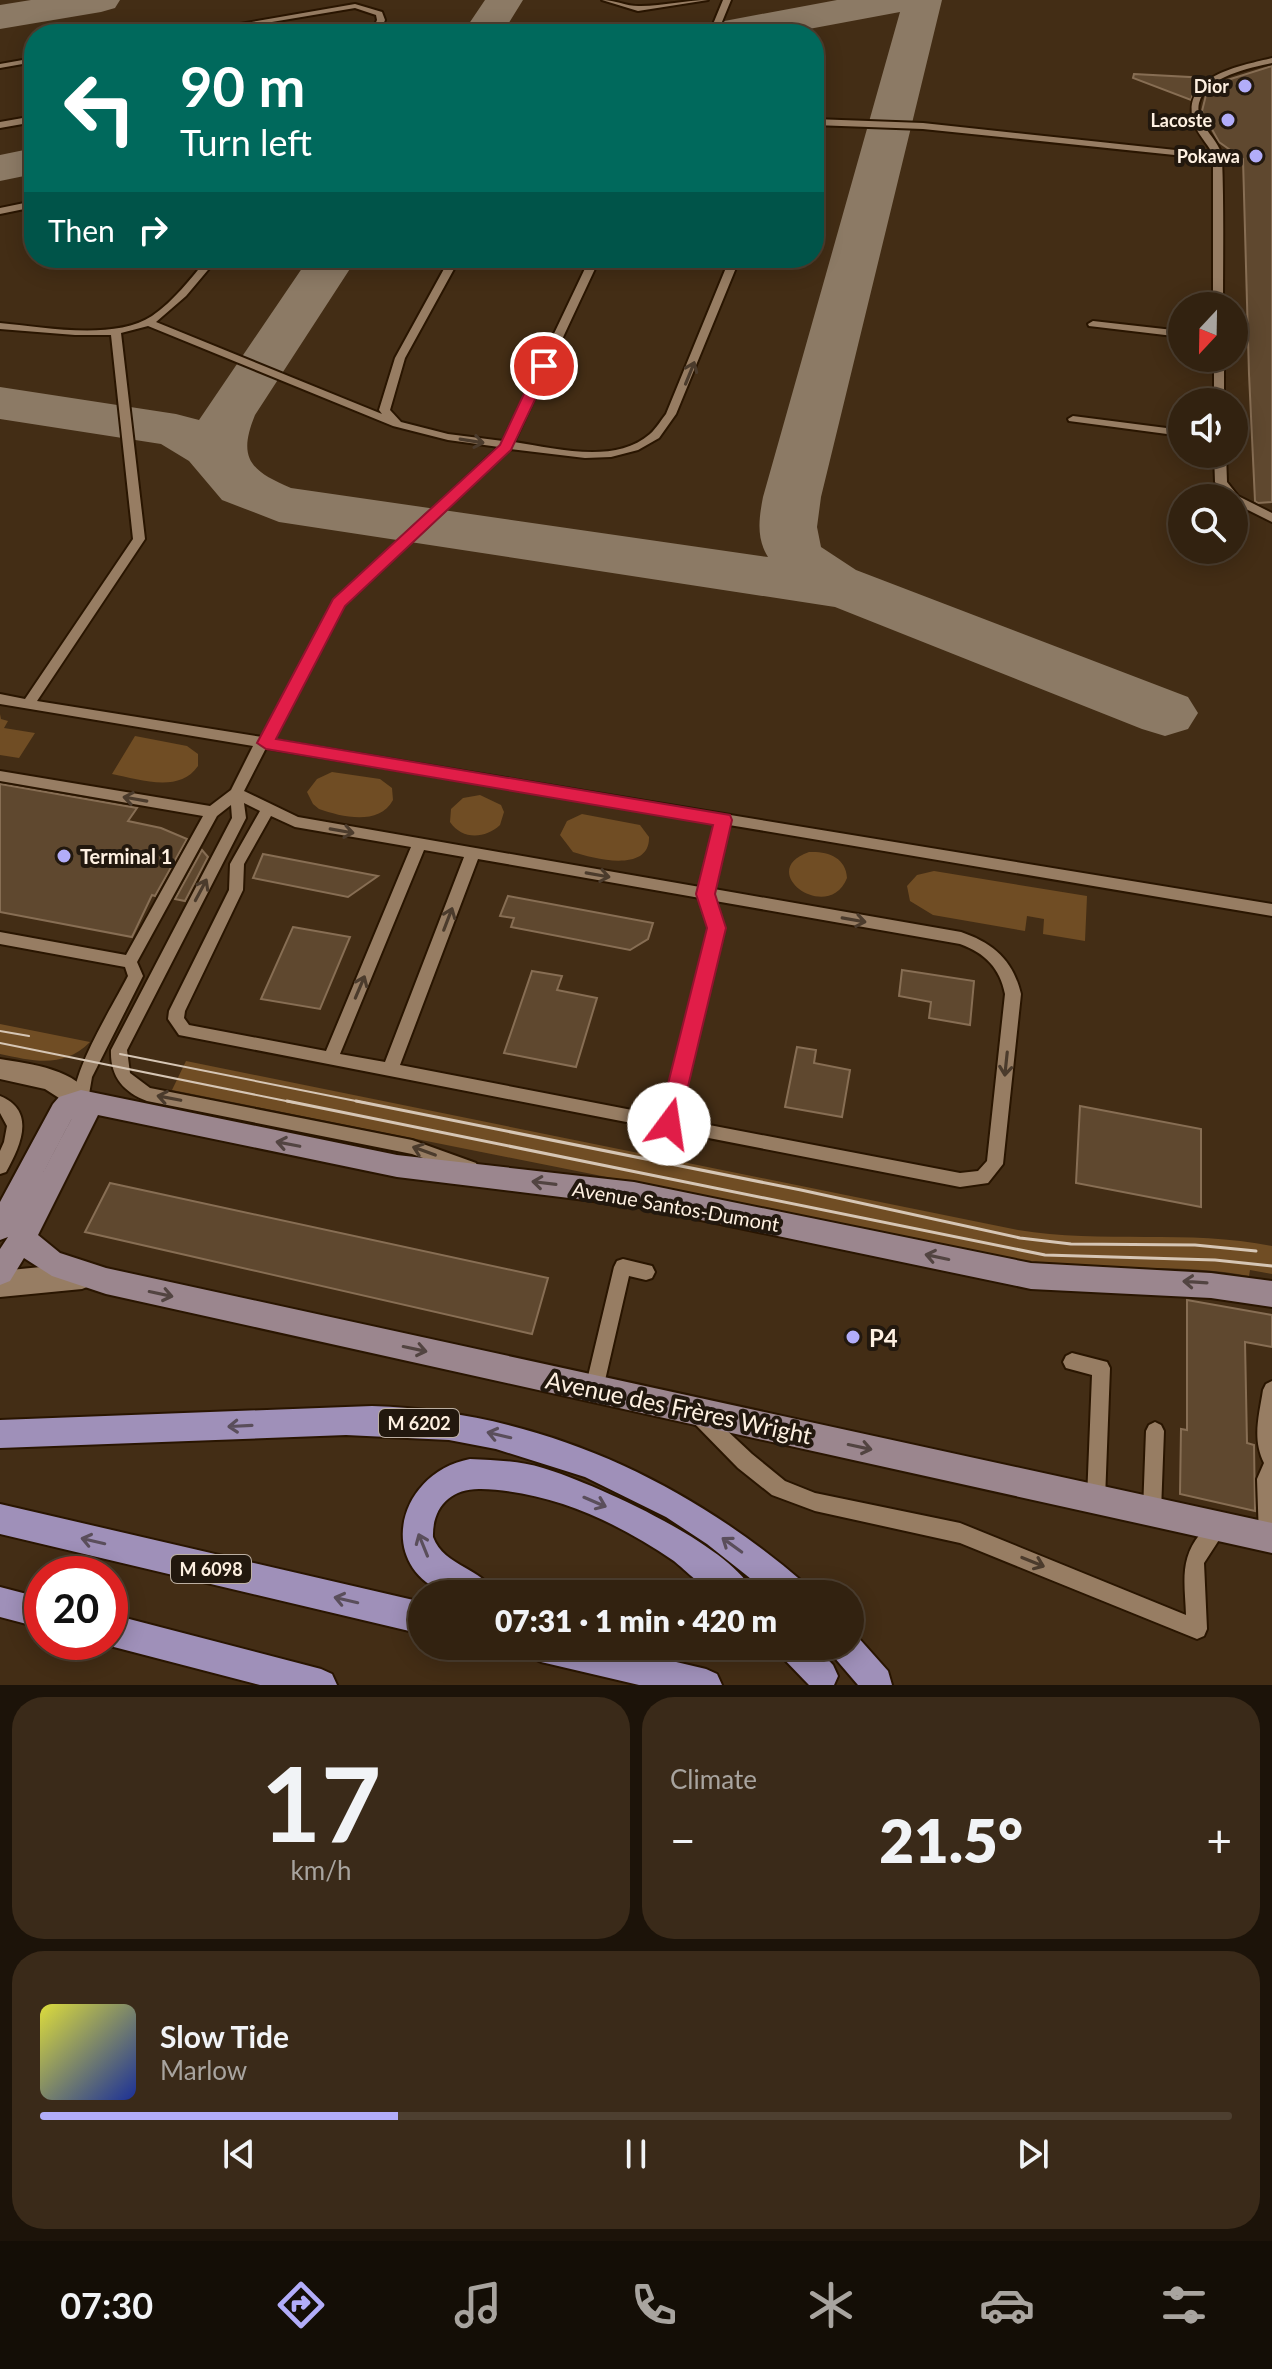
<!DOCTYPE html>
<meta charset="utf-8">
<style>
body{margin:0;font-family:Lato,sans-serif;background:#3a2a19;color:#f1f3f6;height:100vh;display:flex;flex-direction:column;font-size:30px;white-space:nowrap}
*{box-sizing:border-box;margin:0}
p{font-size:26px;color:#a8a49f}
.icon{flex:none;width:44px;height:44px;fill:none;stroke:currentColor;stroke-width:2;stroke-linecap:round;stroke-linejoin:round}
.map{position:relative;height:1685px;overflow:hidden}
.panel{display:flex;flex-direction:column;gap:12px;padding:12px;background:#1c1309;flex:1}
.panel>*{flex:none}
.guide{position:absolute;left:24px;top:24px;width:800px;height:244px;border-radius:32px;box-shadow:0 4px 20px #0003,0 0 0 2px #4d3f30;background:#00695c;color:#fff;overflow:hidden}
.needle{width:52px;rotate:202deg}
.tools{position:absolute;left:1168px;top:292px;display:grid;gap:16px}
.tools a{display:grid;place-items:center;width:80px;height:80px;border-radius:50%;background:#322210;box-shadow:0 4px 20px #0003,0 0 0 2px #4d3f30;font-size:40px}
.speed{position:absolute;left:24px;top:1556px;display:flex;gap:16px;font-size:40px;font-weight:700;text-align:center}
.speed>*{display:grid;place-content:center;width:104px;height:104px;border-radius:50%;background:#322210;box-shadow:0 4px 20px #0003,0 0 0 2px #4d3f30;line-height:1}
.speed .limit{border:12px solid #d22;background:#fff;color:#111}
.pin{position:absolute;display:grid;place-items:center;width:68px;height:68px;color:#fff;margin:-34px;border:4px solid #fff;border-radius:50%;box-shadow:0 2px 8px #0007}
.me{position:absolute;width:88px;margin:-44px;rotate:14deg;stroke-linejoin:round;filter:drop-shadow(0 0 6px #0008)}
.turn{display:flex;align-items:center;gap:28px;height:168px;padding:0 24px;font-size:36px}
.turn .icon{width:104px;height:104px;stroke-width:2.5}
.turn b{display:block;font-size:56px;line-height:68px}
.then{display:flex;align-items:center;height:76px;padding:0 24px;background:#0003;gap:16px;font-size:30px}
.big{font-size:60px;font-weight:800;line-height:1.1}
.panel .tile{flex:1;display:flex;flex-direction:column;justify-content:center;gap:12px;min-width:0;padding:0 28px;border-radius:32px;background:#3a2a19}
.panel .dial{align-items:center;gap:0}
.dial b{font-size:104px;line-height:1}
.song{display:flex;align-items:center;gap:24px}
.cover{width:96px;height:96px;border-radius:12px;background:linear-gradient(135deg,hsl(60 70% 55%),hsl(230 70% 35%))}
.played{height:8px;border-radius:4px;background:linear-gradient(90deg,#b2adf9 30%,#4d3f30 30%)}
.keys{display:flex;justify-content:space-around;direction:ltr}
.heat{display:flex;justify-content:space-between;align-items:center;font-size:44px;direction:ltr}
.panel .tiles{flex:1;display:grid;gap:12px;grid-template-columns:1fr 1fr}
.tile:last-child{grid-column:span 2}
.trip{position:absolute;left:408px;top:1580px;width:456px;height:80px;border-radius:40px;background:#322210;box-shadow:0 4px 20px #0003,0 0 0 2px #4d3f30;font-weight:800;line-height:80px;text-align:center}
.tabs{display:flex;height:128px;justify-content:space-around;align-items:center;background:#140e06;color:#a8a49f}
.tabs .icon{width:56px;height:56px}
.tabs .on{color:#b2adf9}
.tabs b{font-size:36px;color:#f1f3f6}
.map>svg:first-child{display:block}
</style>
<div class="map">
<svg width="1272" height="1685" viewBox="0 0 1272 1685">
<rect width="100%" height="100%" fill="#432d15"/>
<path fill="#704d24" d="M0,714L1,719L8,721L4,728L35,733L19,758L0,755Z
M135,736L187,746L198,754V766C179,794 139,779 112,774Z
M332,772L380,779L392,788L393,800C379,826 342,817 319,809L313,804L307,792L317,779Z
M480,795L501,805L504,812L500,825C485,839 462,840 450,822L451,809L463,798Z
M582,814L640,825L649,837C650,873 594,859 573,852L560,835L567,821Z
M809,852C827,851 846,857 847,878C828,925 754,871 809,852Z
M934,871L1087,896L1085,941L1043,934L1044,919L1027,916L1025,931L933,915L910,901L907,886L917,875Z
M0,1024L90,1042C63,1069 34,1061 0,1054Z
M186,1061L1018,1230C1102,1244 1188,1229 1272,1246V1274L1250,1270L1249,1276C1176,1262 1104,1273 1031,1262L172,1090Z"/>
<g fill="none" stroke-linecap="round" stroke-linejoin="round">
<path fill="#8c7a65" fill-rule="evenodd" d="M31,0H120L115,8L101,12L0,29V5Z
M485,0H523L502,34H462Z
M837,0H942L821,497L817,527L821,547L856,570L1188,697L1198,713L1188,729L1165,736L1142,729L835,607L279,522L222,500L189,461L161,444L0,419V387L176,414L199,420L309,258H357L255,415C237,459 251,471 291,488L768,557C756,538 759,518 763,497L900,12L782,34H699L705,26L719,22Z
M34,148V174L0,181V155Z"/>
</g>
<path fill="#5f482f" stroke="#876e54" stroke-width="2" d="M1272,66V502L1258,503L1255,501L1249,374L1243,159L1219,142L1202,111L1206,95L1221,82Z
M1134,74L1207,78L1194,91L1191,100L1133,78Z
M0,784L137,808L128,821L161,828L187,839L155,896L152,895L132,937L0,912Z
M202,850L208,857L185,901L175,899Z
M263,854L378,876L348,897L253,878Z
M508,896L653,923L648,939L630,950L511,927L514,918L500,916Z
M293,927L350,937L320,1009L261,999Z
M902,970L974,981L970,1025L929,1018L931,1002L899,996Z
M532,971L562,976L557,990L597,998L576,1067L504,1053Z
M797,1047L816,1050L814,1063L850,1070L842,1117L785,1107Z
M1080,1106L1201,1129V1207L1076,1183Z
M110,1183L548,1278L532,1334L85,1232Z
M1187,1300L1272,1315V1347L1245,1342L1247,1443L1254,1445L1255,1511L1180,1494L1181,1429L1187,1430Z"/>
<g fill="none" stroke-linecap="round" stroke-linejoin="round">
<defs>
<path id="service" d="M602,0C616,0 628,7 641,6C664,6 685,0 708,0L638,11Z
M723,0H731L717,34H709Z
M355,4L382,12L385,20L379,34H371L377,20L376,15L355,8L200,34H182Z
M34,58V62L0,68V64Z
M1272,58V63C1250,68 1206,76 1199,103C1194,125 1221,139 1222,158C1224,207 1223,257 1223,306H1213V159L923,129L814,125V119L923,123L1213,154C1207,143 1196,132 1193,121C1182,75 1240,66 1272,58Z
M34,116V122L0,128V122Z
M34,201V207L0,214V208Z
M208,258H218L186,296L156,322L382,414L379,410L395,358L450,258H460L405,358L390,410L401,422L448,434L503,441L590,258H600L514,442C556,448 614,465 650,434C656,429 661,420 666,414L730,258H740L676,414L659,438L638,450L611,457L585,458L510,449L344,605L274,740L1272,904V916L729,825L714,889L961,932C993,943 1013,960 1021,994L1003,1164L988,1183L960,1187L179,1035L168,1019L169,1011L229,890L230,864L260,811L244,803L246,818L127,1050L130,1073L150,1088L412,1140L476,1163L478,1168L476,1173L470,1175L412,1154L147,1101C123,1092 110,1076 111,1050L232,818L231,805L217,816L137,962L143,976L92,1077L87,1106L81,1108L75,1106C66,1080 115,1002 128,976L125,967L0,944V932L126,955L203,816L0,781V771L210,806L231,790L253,746L0,704V694L25,699L133,539L111,335H75L0,329V323C43,327 114,341 152,316C174,301 191,278 208,258ZM148,326L393,426L448,440L499,447L335,600L262,737L37,701L145,539L121,333ZM266,748L715,823L700,887L298,817L244,791ZM271,816L295,827L411,847L326,1051L189,1025L184,1018L185,1011L243,890L244,864ZM424,850L464,857L385,1062L340,1054ZM478,859L700,898L709,928L663,1116L400,1065ZM715,901L960,944C985,953 1000,968 1005,994L987,1161L978,1171L960,1173L678,1119L723,928Z
M1093,321L1182,331V337L1089,326L1088,324Z
M1214,358H1224V402H1214Z
M1073,416L1182,430V436L1069,421L1068,419Z
M1214,454H1226L1227,482L1238,496L1272,513V522L1234,503V498H1228L1215,482Z
M0,1096C37,1111 20,1147 6,1172L0,1174V1151L4,1142L7,1126L0,1113Z
M623,1259L652,1266L655,1272L652,1278L646,1280L629,1276L603,1389L600,1395L594,1398L588,1395L585,1389L614,1267L617,1261Z
M1072,1353L1107,1362L1110,1368L1105,1499L1103,1506L1096,1508L1089,1506L1087,1499L1092,1375L1066,1368L1063,1362L1066,1356Z
M1272,1381V1545L1269,1547L1262,1544L1259,1537L1257,1479L1264,1463C1252,1439 1259,1416 1263,1390L1266,1384Z
M700,1408L706,1411L752,1454L785,1481L815,1493L960,1523L1186,1615C1185,1584 1179,1560 1200,1534C1205,1527 1209,1520 1218,1516L1225,1519L1228,1526L1204,1563L1207,1629L1204,1636L1197,1639L960,1543L815,1511L772,1495L738,1468L694,1423L691,1417L694,1411Z
M1155,1422L1161,1425L1164,1431L1161,1511L1159,1518L1152,1520L1145,1518L1143,1511L1146,1431L1149,1425Z"/>
<path id="minor" d="M0,1059C31,1064 78,1069 94,1101L90,1109L81,1112L45,1089L0,1079Z"/>
<path id="tertiary" d="M82,1263L92,1267L96,1276L92,1285L82,1289L0,1297V1271Z"/>
<path id="secondary" d="M81,1090L397,1155L634,1182L1031,1263L1211,1273L1272,1281V1307L1211,1298L1031,1289L634,1206L397,1177L98,1115L38,1235L60,1253L106,1268L1272,1523V1553L106,1294L52,1276L24,1258L10,1281L0,1285V1249L8,1237L0,1240V1202L53,1104L59,1097ZM72,1118L27,1203L71,1120Z"/>
<path id="primary" d="M372,1406C535,1411 681,1477 804,1583L808,1594H770L707,1544L666,1517L585,1477L496,1449L449,1440L346,1435L0,1448V1420Z
M470,1459C495,1460 519,1461 543,1468C593,1483 734,1546 754,1594C743,1594 728,1597 718,1594C707,1592 684,1569 674,1561C617,1522 551,1491 481,1489C451,1488 432,1507 433,1537C444,1567 484,1568 494,1594C480,1594 458,1598 445,1593C375,1564 398,1473 470,1459Z
M0,1504L422,1602V1634L0,1534Z
M0,1587L42,1598V1628L0,1617Z
M110,1614L321,1669L332,1674L337,1685H260L110,1646L101,1642H110Z
M850,1632L856,1635L888,1671L892,1685H858L834,1657L829,1646H850Z
M525,1646H608L706,1669L717,1674L722,1685H639L541,1662L530,1657Z
M777,1646H815L833,1665L838,1676L834,1685H809L782,1657Z"/>
</defs>
<use href="#service" stroke="#291500" stroke-width="4"/>
<use href="#minor" stroke="#291500" stroke-width="4"/>
<use href="#tertiary" stroke="#291500" stroke-width="4"/>
<use href="#secondary" stroke="#291500" stroke-width="4"/>
<use href="#primary" stroke="#291500" stroke-width="4"/>
<use href="#service" fill="#977d63" fill-rule="evenodd"/>
<use href="#minor" fill="#977d63" fill-rule="evenodd"/>
<use href="#tertiary" fill="#977d63" fill-rule="evenodd"/>
<use href="#secondary" fill="#9b868e" fill-rule="evenodd"/>
<use href="#primary" fill="#9f90b9" fill-rule="evenodd"/>
<path stroke="#d6c6b5" stroke-width="2" d="M0,1031L29,1036
M0,1043L296,1103
M120,1054L366,1103"/>
<path stroke="#d6c6b5" stroke-width="3" d="M287,1101L1045,1255L1215,1260L1272,1266
M356,1101L801,1190L1020,1238L1071,1244L1195,1245L1256,1251"/>
</g>
<defs><path id="oneway-shaft" d="M-6 0H5M1.5-3L5.5 0L1.5 3" fill="none" stroke-width="1.6" stroke-linecap="round" stroke-linejoin="round" transform="scale(2)"/></defs>
<g stroke="#4b3b2c">
<use href="#oneway-shaft" transform="translate(690 373) rotate(-68)"/>
<use href="#oneway-shaft" transform="translate(472 441) rotate(9)"/>
<use href="#oneway-shaft" transform="translate(135 799) rotate(-170)"/>
<use href="#oneway-shaft" transform="translate(342 831) rotate(10)"/>
<use href="#oneway-shaft" transform="translate(598 875) rotate(10)"/>
<use href="#oneway-shaft" transform="translate(201 890) rotate(-62)"/>
<use href="#oneway-shaft" transform="translate(448 919) rotate(-69)"/>
<use href="#oneway-shaft" transform="translate(854 920) rotate(10)"/>
<use href="#oneway-shaft" transform="translate(360 987) rotate(-67)"/>
<use href="#oneway-shaft" transform="translate(1006 1064) rotate(96)"/>
<use href="#oneway-shaft" transform="translate(169 1098) rotate(-169)"/>
<use href="#oneway-shaft" transform="translate(424 1151) rotate(-160)"/>
<use href="#oneway-shaft" transform="translate(1033 1562) rotate(22)"/>
</g>
<g stroke="#524441">
<use href="#oneway-shaft" transform="translate(288 1144) rotate(-169)"/>
<use href="#oneway-shaft" transform="translate(544 1183) rotate(-173)"/>
<use href="#oneway-shaft" transform="translate(937 1257) rotate(-168)"/>
<use href="#oneway-shaft" transform="translate(1195 1282) rotate(-176)"/>
<use href="#oneway-shaft" transform="translate(161 1294) rotate(12)"/>
<use href="#oneway-shaft" transform="translate(415 1349) rotate(12)"/>
<use href="#oneway-shaft" transform="translate(860 1447) rotate(12)"/>
</g>
<g stroke="#5a4e5b">
<use href="#oneway-shaft" transform="translate(240 1426) rotate(177)"/>
<use href="#oneway-shaft" transform="translate(499 1435) rotate(-167)"/>
<use href="#oneway-shaft" transform="translate(595 1502) rotate(23)"/>
<use href="#oneway-shaft" transform="translate(93 1541) rotate(-167)"/>
<use href="#oneway-shaft" transform="translate(423 1545) rotate(-112)"/>
<use href="#oneway-shaft" transform="translate(732 1545) rotate(-144)"/>
<use href="#oneway-shaft" transform="translate(346 1600) rotate(-167)"/>
</g>
<path fill="#e11d48" stroke="#92132f" stroke-width="2" d="M544,362L551,366L511,450L345,606L276,739L730,815L732,820L715,894L726,928L679,1124L676,1131L669,1133L661,1131L658,1124L707,928L696,894L713,825L266,749L257,743L333,599L500,445L537,366Z"/>
<g fill="#b2adf9" stroke="#22180e" stroke-width="3">
<circle cx="1245" cy="86" r="8"/>
<circle cx="1228" cy="120" r="8"/>
<circle cx="1256" cy="156" r="8"/>
<circle cx="64" cy="856" r="8"/>
<circle cx="853" cy="1337" r="8"/>
</g>
<g text-anchor="middle" dominant-baseline="central" stroke-width="8" stroke-linejoin="round" paint-order="stroke">
<g font-size="18" font-weight="bold" fill="#fef0e1" stroke="#22180e" text-anchor="end">
<text x="1229" y="86">Dior</text>
<text x="1212" y="120">Lacoste</text>
<text x="1240" y="156">Pokawa</text>
</g>
<g fill="#22180e" stroke="#bcafa2" stroke-width="2">
<rect x="379" y="1409" width="80" height="28" rx="6"/>
<rect x="171" y="1555" width="80" height="28" rx="6"/>
</g>
<g font-size="18" font-weight="bold" fill="#fef0e1">
<text x="419" y="1423">M 6202</text>
<text x="211" y="1569">M 6098</text>
</g>
<g font-size="20" font-weight="bold" fill="#fef0e1" stroke="#22180e" text-anchor="start">
<text x="80" y="856">Terminal 1</text>
</g>
<g font-size="20" fill="#fef0e1" stroke="#22180e">
<text transform="translate(676 1206) rotate(10)">Avenue Santos-Dumont</text>
</g>
<g font-size="24" font-weight="bold" fill="#fef0e1" stroke="#22180e" text-anchor="start">
<text x="869" y="1337">P4</text>
</g>
<g font-size="24" fill="#fef0e1" stroke="#22180e">
<text transform="translate(679 1407) rotate(12)">Avenue des Frères Wright</text>
</g>
</g>
</svg>
<div class="tools">
<a><svg class="needle" viewBox="-14 -14 28 28"><path d="M0-13l5 13h-10z" fill="#e53935"/><path d="M0 13l5-13h-10z" fill="#a8a49f"/></svg></a>
<a><svg class="icon" aria-label="sound" viewBox="0 0 24 24"><path d="M4 9h4l5-4v14l-5-4H4zM17 9q2 3 0 6"/></svg></a>
<a><svg class="icon" aria-label="search" viewBox="0 0 24 24"><circle cx="10" cy="10" r="6"/><path d="M15 15l6 6"/></svg></a>
</div>
<div class="speed"><div class="limit">20</div></div>
<div class="pin" style="left:544px;top:366px;background:#d93025"><svg class="icon" aria-label="arrive" viewBox="0 0 24 24"><path d="M6 21V4h12l-3 4 3 4H6"/></svg></div>
<svg class="me" style="left:669px;top:1124px" viewBox="-20 -20 40 40"><circle r="19" fill="#fff"/><path d="M0-13L10 11 0 6-10 11z" fill="#e11d48"/></svg>
<div class="trip">07:31 · 1 min · 420 m</div>
<div class="guide">
<div class="turn"><svg class="icon" aria-label="left" viewBox="0 0 24 24"><path d="M17 20v-9H6M10 6l-5 5 5 5"/></svg><div><b>90 m</b>Turn left</div></div>
<div class="then">Then<svg class="icon" aria-label="right" viewBox="0 0 24 24"><path d="M7 20v-9h11M14 6l5 5-5 5"/></svg></div>
</div>
</div>
<section class="panel">
<div class="tiles">
<div class="tile dial"><b>17</b><p>km/h</p></div>
<div class="tile"><p>Climate</p>
<div class="heat"><a>−</a><b class="big">21.5°</b><a>+</a></div>
</div>
<div class="tile">
<div class="song"><i class="cover"></i><div><b>Slow Tide</b><p>Marlow</p></div></div>
<div class="played"></div>
<div class="keys"><svg class="icon" aria-label="previous" viewBox="0 0 24 24"><path d="M18 5L8 12l10 7zM5 5v14"/></svg><svg class="icon" aria-label="pause" viewBox="0 0 24 24"><path d="M8 5v14M16 5v14"/></svg><svg class="icon" aria-label="next" viewBox="0 0 24 24"><path d="M6 5l10 7-10 7zM19 5v14"/></svg></div>
</div>
</div>
</section>
<nav class="tabs">
<b>07:30</b>
<svg class="icon on" aria-label="directions" viewBox="0 0 24 24"><path d="M12 3l9 9-9 9-9-9zM9 14v-3h6M13 9l2 2-2 2"/></svg>
<svg class="icon" aria-label="music" viewBox="0 0 24 24"><path d="M9 18V5l10-2v13"/><circle cx="6" cy="18" r="3"/><circle cx="16" cy="16" r="3"/></svg>
<svg class="icon" aria-label="phone" viewBox="0 0 24 24"><path d="M5 4h4l2 5-3 2q2 4 5 5l2-3 5 2v4C11 20 4 13 5 4z"/></svg>
<svg class="icon" aria-label="climate" viewBox="0 0 24 24"><path d="M12 3v18M4 7l16 10M4 17L20 7"/></svg>
<svg class="icon" aria-label="car" viewBox="0 0 24 24"><path d="M5 17H2v-5l4-1 3-4h7l3 4 3 1v5h-3M9 17h6M6 11h13"/><circle cx="7" cy="17" r="2"/><circle cx="17" cy="17" r="2"/></svg>
<svg class="icon" aria-label="filters" viewBox="0 0 24 24"><path d="M4 7h16M4 17h16"/><circle cx="9" cy="7" r="2"/><circle cx="15" cy="17" r="2"/></svg>
</nav>
